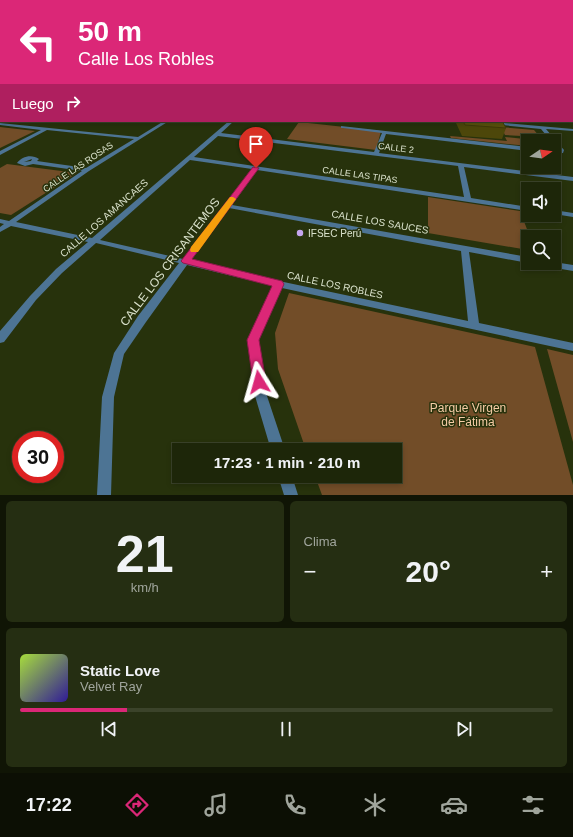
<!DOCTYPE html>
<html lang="es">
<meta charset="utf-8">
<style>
body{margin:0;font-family:Helvetica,sans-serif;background:#252e12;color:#f1f3f6;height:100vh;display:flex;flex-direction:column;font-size:15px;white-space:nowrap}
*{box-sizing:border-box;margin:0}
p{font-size:13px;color:#a0a59c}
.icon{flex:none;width:22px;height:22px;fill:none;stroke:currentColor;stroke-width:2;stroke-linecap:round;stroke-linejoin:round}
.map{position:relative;height:495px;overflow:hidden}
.details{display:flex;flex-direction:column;gap:6px;padding:6px;background:#101505;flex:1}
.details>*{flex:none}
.guide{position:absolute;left:0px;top:0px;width:573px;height:122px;box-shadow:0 2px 6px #0003,0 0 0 1px #3b432a;background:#db2777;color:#fff;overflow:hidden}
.needle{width:26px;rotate:77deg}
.fabs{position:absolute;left:521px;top:134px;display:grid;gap:8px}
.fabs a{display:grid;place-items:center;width:40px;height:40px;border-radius:0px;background:#1d2609;box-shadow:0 2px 6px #0003,0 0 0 1px #3b432a;font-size:20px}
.speed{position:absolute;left:12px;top:431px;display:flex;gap:8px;font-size:20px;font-weight:700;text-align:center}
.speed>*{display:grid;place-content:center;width:52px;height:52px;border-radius:50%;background:#1d2609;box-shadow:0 2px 6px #0003,0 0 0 1px #3b432a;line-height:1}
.speed .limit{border:6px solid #d22;background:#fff;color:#111}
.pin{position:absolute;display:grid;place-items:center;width:34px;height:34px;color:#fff;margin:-41px -17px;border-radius:50% 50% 50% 0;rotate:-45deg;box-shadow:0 0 4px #0007}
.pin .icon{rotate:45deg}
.me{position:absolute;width:44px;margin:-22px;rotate:352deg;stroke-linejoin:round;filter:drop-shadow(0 0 3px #0008)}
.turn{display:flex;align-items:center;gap:14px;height:84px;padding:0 12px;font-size:18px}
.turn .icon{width:52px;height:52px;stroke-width:2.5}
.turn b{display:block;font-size:28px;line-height:34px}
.then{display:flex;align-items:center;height:38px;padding:0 12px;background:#0003;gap:8px;font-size:15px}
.big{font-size:30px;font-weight:600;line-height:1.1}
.details .tile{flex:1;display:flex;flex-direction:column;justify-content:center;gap:6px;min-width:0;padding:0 14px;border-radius:6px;background:#252e12}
.details .dial{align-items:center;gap:0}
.dial b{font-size:52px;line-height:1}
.song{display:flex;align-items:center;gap:12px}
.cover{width:48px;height:48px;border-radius:6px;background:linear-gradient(135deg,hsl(80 70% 55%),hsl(250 70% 35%))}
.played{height:4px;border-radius:2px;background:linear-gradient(90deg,#db2777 20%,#3b432a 20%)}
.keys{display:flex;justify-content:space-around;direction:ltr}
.heat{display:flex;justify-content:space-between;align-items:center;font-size:22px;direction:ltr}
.details .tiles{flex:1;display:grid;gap:6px;grid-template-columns:1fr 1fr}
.tile:last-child{grid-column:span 2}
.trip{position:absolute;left:172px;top:443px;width:230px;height:40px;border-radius:0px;background:#1d2609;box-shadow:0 2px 6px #0003,0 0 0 1px #3b432a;font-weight:600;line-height:40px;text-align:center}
.tab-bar{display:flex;height:64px;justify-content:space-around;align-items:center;background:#0c0f04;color:#a0a59c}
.tab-bar .icon{width:28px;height:28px}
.tab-bar .current{color:#db2777}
.tab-bar b{font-size:18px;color:#f1f3f6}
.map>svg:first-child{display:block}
</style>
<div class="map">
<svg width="573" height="495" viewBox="0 0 573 495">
<rect width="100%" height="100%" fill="#27320c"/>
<path fill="#724d28" d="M299,122L381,131L376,150L287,139Z
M0,127L35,131L0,148Z
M501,127L534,130L540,137L505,135Z
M450,136L507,141L505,137L544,141H528V146L451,138Z
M7,164L77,173L11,215L0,213V168Z
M428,197L520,211L530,237H528V250L428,233Z
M289,293L535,347L573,485V495H322L315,476H395V450H306L278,369L275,333Z
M547,349L573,355V442Z"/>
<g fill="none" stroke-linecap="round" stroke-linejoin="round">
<path fill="#4d7494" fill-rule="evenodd" d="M572,58H573V60H572Z"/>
<path fill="#4d7494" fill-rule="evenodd" d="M0,68H1V70H0Z
M572,98H573V101H572Z
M164,121H169L89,171L16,222L92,238L229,121H234L221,133L374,152L382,133L343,128H341V126L528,147V151L386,134L379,153L573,177V181L464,167L471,198L528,207V211L257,170L232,205L528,257V263L469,252L479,323L573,343V351L282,288L258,340L267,396L285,450H271L255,396L248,340L274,286L187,265L146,322L124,354L114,397L111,495H97L102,397L114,353L138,316L179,263L96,243L62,273L36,300L4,342L0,343V331L30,296L56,269L88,242L11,226L0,232V227L4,224L0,223V219L9,221L82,171L33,164L25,166L17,163C22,156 32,154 39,159L37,161L86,168L134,139L47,130L0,155V151L41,130L0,125V123L138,137ZM218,136L458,166L464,197L194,157ZM32,159L31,161L24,162ZM190,160L252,169L183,259L100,240ZM229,208L461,251L468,321L279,281L191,260Z
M494,122L573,129V131L546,129L564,150L563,153L554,154V150H558L554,144V141H551L541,129L492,124V123Z
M554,210L573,213V217L554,214Z
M554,262L573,265V271L544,266L540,263H554Z
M278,476H292L298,495H284Z"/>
<path fill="#5c9cce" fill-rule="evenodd" d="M0,57H1L0,60Z
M0,83H1V85H0Z"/>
<path fill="#66bbfb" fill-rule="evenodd" d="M0,80H1V82H0Z"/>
</g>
<path fill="#4d470a" d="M572,62H573V80L572,79Z
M457,121H463L506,128L502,139L462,136L456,123Z"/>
<path fill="#5a530c" stroke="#3f3a08" d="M572,62H573V73L572,72Z
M463,121H502L506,128L465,125Z"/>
<linearGradient id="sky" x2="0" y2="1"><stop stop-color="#151c07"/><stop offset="0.44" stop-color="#414f40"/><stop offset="1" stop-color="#414f40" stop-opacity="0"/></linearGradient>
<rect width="573" height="126" fill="url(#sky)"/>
<path fill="#db2777" stroke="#8e194d" d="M253,167L259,168L192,259L278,280L282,281L284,284L259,340L266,382L264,386L259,388L255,386L253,382L247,340L272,286L183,263L181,261Z"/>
<path fill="#f59e0b" d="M230,197H233L236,199L198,252H191L190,250L191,247Z"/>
<circle fill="#c6a6f0" stroke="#27320c" stroke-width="1.5" cx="300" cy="233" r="4"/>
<g text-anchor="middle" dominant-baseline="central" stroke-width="3" stroke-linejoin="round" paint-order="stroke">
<g font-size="9" fill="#dae2cc" stroke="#27320c">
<text transform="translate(396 148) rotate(7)">CALLE 2</text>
<text transform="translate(78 167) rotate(-34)">CALLE LAS ROSAS</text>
<text transform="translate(360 175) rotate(8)">CALLE LAS TIPAS</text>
</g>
<g font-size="10" fill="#dae2cc" stroke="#27320c">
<text transform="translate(104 218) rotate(-41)">CALLE LOS AMANCAES</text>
<text transform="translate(380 222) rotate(10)">CALLE LOS SAUCES</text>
<text transform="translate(335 285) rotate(12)">CALLE LOS ROBLES</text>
</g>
<g font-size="10" fill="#dae2cc" stroke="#27320c" text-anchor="start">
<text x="308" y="233">IFSEC Perú</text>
</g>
<g font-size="12" fill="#dae2cc" stroke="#27320c">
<text transform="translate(170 262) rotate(-53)">CALLE LOS CRISANTEMOS</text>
</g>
<g font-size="12" fill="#f5cba5" stroke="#27320c">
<text x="468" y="408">Parque Virgen<tspan x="468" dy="14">de Fátima</tspan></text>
</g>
</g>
</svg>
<div class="fabs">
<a><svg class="needle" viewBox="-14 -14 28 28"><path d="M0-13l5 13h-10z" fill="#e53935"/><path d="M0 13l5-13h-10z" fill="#a0a59c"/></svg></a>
<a><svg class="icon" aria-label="sound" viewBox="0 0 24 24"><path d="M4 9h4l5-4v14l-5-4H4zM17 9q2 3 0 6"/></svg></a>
<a><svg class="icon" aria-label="search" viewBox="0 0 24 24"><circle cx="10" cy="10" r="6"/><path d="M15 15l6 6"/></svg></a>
</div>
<div class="speed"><div class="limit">30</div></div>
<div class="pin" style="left:256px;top:168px;background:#d93025"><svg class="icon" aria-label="arrive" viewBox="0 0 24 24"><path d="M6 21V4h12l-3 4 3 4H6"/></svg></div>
<svg class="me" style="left:259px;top:382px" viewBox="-20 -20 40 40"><path d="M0-17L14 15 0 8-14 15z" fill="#db2777" stroke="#fff" stroke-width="4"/></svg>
<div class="trip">17:23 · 1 min · 210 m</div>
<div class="guide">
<div class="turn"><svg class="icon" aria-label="left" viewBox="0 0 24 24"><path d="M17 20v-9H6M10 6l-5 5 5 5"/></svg><div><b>50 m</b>Calle Los Robles</div></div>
<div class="then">Luego<svg class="icon" aria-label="right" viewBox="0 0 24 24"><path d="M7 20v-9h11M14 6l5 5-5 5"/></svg></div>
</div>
</div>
<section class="details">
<div class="tiles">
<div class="tile dial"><b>21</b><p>km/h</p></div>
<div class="tile"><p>Clima</p>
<div class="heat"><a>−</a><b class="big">20°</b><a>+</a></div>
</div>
<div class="tile">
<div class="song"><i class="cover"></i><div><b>Static Love</b><p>Velvet Ray</p></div></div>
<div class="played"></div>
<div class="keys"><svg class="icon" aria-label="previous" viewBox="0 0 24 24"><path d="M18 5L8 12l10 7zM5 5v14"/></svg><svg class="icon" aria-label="pause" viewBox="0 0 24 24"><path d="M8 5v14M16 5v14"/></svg><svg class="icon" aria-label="next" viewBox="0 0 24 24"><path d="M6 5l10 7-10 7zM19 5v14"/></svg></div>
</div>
</div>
</section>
<nav class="tab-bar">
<b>17:22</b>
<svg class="icon current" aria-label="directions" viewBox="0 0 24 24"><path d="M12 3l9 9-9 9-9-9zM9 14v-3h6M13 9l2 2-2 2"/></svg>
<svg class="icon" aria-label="music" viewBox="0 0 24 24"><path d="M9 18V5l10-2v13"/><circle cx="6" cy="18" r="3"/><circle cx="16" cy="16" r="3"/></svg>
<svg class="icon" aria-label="phone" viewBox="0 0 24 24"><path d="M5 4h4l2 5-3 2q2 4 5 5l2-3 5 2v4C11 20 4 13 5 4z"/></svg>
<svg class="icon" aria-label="climate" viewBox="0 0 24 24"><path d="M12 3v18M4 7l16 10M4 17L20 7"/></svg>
<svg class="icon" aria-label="car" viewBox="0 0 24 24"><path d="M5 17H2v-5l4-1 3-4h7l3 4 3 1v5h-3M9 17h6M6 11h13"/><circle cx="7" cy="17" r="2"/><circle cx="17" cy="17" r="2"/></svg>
<svg class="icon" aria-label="filters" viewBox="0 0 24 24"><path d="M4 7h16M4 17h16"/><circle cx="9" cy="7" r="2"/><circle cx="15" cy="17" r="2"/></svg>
</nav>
